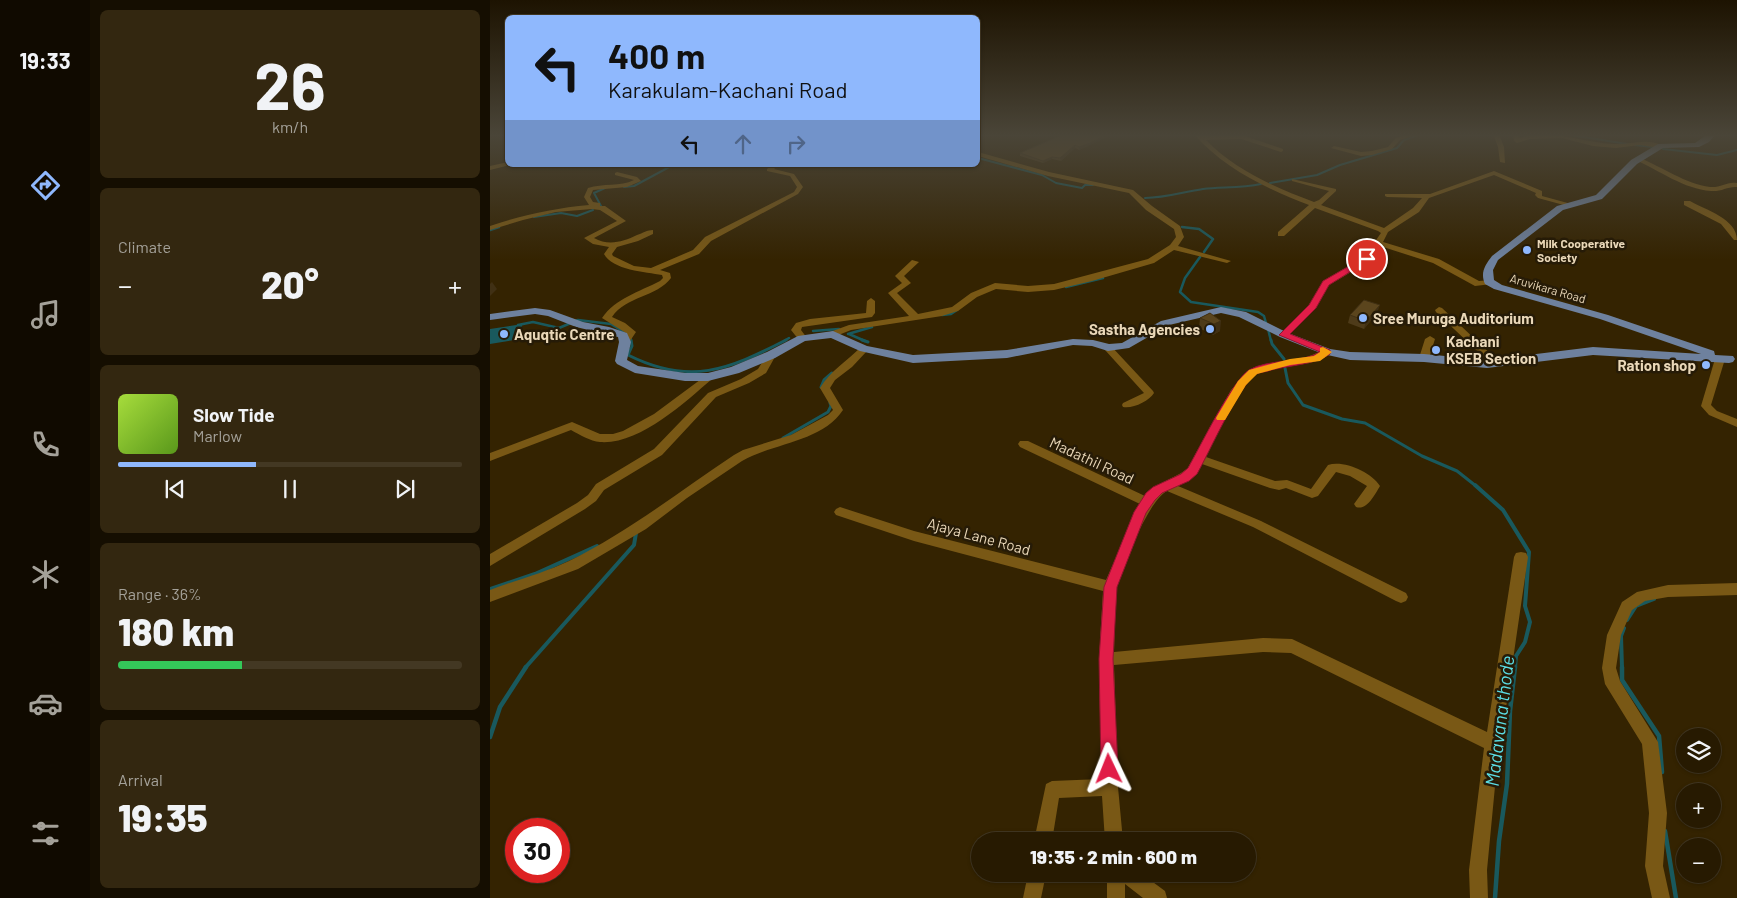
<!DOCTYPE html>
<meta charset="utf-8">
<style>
body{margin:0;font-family:Barlow,sans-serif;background:#332710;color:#f1f3f6;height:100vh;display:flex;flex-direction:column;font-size:19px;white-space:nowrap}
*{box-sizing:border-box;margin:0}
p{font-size:16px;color:#a4a199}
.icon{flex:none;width:28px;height:28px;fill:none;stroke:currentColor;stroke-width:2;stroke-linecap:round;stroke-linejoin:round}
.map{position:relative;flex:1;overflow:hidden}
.sheet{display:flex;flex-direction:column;gap:10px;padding:10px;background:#150e01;width:400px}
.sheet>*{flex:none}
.hud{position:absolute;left:15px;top:15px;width:475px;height:152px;border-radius:8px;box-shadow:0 1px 4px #0004,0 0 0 1px #433823;background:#8fb8fd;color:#111;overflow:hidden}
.controls{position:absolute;left:1186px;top:728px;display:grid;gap:10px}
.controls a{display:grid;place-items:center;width:45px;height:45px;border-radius:50%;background:#271a01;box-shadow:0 1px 4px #0004,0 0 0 1px #433823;font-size:25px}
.speed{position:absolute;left:15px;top:818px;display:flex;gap:10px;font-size:25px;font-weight:700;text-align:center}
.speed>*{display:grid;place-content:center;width:65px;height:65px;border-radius:50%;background:#271a01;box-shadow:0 1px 4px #0004,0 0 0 1px #433823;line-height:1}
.speed .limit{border:8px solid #d22;background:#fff;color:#111}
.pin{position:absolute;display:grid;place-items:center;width:42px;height:42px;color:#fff;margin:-21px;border:2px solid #fff;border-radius:50%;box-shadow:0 1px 5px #0007}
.me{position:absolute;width:55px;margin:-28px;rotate:358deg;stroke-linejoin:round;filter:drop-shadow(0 0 4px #0008)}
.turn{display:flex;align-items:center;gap:18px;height:105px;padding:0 20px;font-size:22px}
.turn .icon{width:65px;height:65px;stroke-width:2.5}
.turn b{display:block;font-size:35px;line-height:42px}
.lanes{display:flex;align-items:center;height:48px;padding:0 20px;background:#0003;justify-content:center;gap:25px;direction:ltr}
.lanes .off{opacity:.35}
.big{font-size:38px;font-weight:800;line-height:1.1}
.sheet .tile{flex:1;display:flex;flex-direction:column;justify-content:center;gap:8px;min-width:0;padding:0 18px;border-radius:8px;background:#332710}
.sheet .dial{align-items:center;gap:0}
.dial b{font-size:65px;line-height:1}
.song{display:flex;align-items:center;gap:15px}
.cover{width:60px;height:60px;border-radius:8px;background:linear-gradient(135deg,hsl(80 70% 55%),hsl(90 70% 35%))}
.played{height:5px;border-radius:2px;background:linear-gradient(90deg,#8fb8fd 40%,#433823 40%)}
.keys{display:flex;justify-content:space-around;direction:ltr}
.heat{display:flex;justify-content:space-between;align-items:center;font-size:28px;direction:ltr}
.charge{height:8px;border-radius:4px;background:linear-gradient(90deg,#34c759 36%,#433823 0)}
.trip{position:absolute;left:481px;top:832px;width:285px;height:50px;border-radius:25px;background:#271a01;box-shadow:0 1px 4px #0004,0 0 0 1px #433823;font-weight:800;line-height:50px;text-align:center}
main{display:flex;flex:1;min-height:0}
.dock{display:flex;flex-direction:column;width:90px;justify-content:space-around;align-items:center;background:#100a00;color:#a4a199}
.dock .icon{width:35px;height:35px}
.dock .on{color:#8fb8fd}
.dock b{font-size:22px;color:#f1f3f6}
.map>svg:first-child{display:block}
</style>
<main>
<nav class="dock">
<b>19:33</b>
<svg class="icon on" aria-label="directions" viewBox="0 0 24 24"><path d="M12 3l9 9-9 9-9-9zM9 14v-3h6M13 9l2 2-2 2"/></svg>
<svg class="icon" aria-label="music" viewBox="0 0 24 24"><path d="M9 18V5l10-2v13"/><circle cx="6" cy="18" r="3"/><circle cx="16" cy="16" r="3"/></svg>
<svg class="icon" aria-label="phone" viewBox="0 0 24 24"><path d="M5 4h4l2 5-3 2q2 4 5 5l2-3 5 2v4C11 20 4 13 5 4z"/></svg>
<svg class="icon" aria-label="climate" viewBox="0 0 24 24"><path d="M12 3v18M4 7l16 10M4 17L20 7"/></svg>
<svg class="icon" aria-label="car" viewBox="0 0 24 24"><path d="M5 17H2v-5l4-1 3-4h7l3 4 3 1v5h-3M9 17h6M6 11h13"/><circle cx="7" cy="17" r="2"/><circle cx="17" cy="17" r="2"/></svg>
<svg class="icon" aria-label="filters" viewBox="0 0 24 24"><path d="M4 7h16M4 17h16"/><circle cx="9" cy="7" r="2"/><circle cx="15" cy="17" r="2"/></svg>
</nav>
<section class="sheet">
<div class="tile dial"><b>26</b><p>km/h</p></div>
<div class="tile"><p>Climate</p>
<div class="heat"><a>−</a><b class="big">20°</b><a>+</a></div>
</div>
<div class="tile">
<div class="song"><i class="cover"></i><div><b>Slow Tide</b><p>Marlow</p></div></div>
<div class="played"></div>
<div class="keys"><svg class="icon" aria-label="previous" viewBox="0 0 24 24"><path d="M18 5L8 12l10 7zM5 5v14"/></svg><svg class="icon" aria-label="pause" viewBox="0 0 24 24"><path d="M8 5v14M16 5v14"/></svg><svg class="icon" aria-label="next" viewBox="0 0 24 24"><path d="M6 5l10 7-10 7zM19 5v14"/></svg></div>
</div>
<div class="tile"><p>Range · 36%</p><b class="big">180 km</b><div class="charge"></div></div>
<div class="tile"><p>Arrival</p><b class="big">19:35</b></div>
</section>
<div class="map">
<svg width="1247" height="898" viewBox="0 0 1247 898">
<rect width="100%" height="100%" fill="#342301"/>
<path fill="#19595d" d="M33,324L24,340L0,344V329Z"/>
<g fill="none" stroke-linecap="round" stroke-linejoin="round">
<path stroke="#19595d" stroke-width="2" d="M1031,134L1043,135
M1056,135L1075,134L1137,144
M1145,145L1162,147
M1173,149L1227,155L1247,150
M488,158L552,175L566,183L592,188L595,185H603
M780,183L827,175L850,165L907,148L914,140L932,134
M134,187L144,186L183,165
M655,198C675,198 693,192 713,189C732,187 751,188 771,184
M111,206L104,193L115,188
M44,217L71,213L87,216L103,210"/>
<path stroke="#19595d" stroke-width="2.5" d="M692,227L709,229L723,239L714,252
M0,230L9,227
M710,257L695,278L690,292L701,302L768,312L774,316L776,323
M576,287L613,278
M452,315L461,314L467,310
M28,325L43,322L69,328L88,320L121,324L134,332
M778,329L781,341
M323,331L349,329
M358,334L382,327
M359,334L375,341
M140,337L141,341
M294,341L299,338"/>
<path stroke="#19595d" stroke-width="3" d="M141,340L142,346L138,355C200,386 238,370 296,340
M372,340L378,342
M781,340L782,344L794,359
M795,368L798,383L813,405L852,419L875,423L932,456L967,471L986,486
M331,387L334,380L342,373
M293,438L338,412L341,406L340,403"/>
<path stroke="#19595d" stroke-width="4" d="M985,485L1013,510L1039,552L1035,606L1040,622L1035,642L1026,656L1025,668
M0,589L45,574L107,546
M1137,620L1146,606L1164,599
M35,668L144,545L146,533
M1132,668L1131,636L1134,628"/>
<path stroke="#19595d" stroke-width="4.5" d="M1132,667V680L1169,736L1172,772
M0,737L10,707L36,667
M1175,831L1186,898
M1005,898L1009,841L1017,784L1020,711L1025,667"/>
<path fill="#795815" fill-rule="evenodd" d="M704,134H710L712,136L752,135L793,149V151L791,152L751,139L716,140C745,170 786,188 824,202L829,200L839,191L802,181V179L846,189V191L831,205L894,228L923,208L932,198L897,197L895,196V194H940L1004,171L1052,191V196L1085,205L1081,207L1048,198L1045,195L1046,193L1004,175L939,198L929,212L898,232L893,242L949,259L989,281L1002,280V284L985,286L943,263L890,246L880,261L839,285L826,308L797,337L794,338L789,335L819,305L833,281L874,257L891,233L888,231L825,208L794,236H788V232L819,205C777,189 733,168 704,134Z
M919,134H928L910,140L902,149L882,155L871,156L841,148L844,146L871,152L882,151L898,147L906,138Z
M1003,134H1009L1014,147L1015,163L1010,162L1008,147Z
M1023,134H1029L1030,138C1061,128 1091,142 1123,144C1139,145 1158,137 1173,146L1170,148L1150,145L1126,148L1103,146L1072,138L1040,139L1027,143L1024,141Z
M488,152L559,172L643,190L662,206L690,226L694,237L688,246L741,261L737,263L684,250L664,263L602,281L564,290L538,292L506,289L487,297L468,311L452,316L361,330L346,336H340V332L359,325L419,316L398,293L412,283L405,276L422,260L429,262L414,276L421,283L407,293L428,314L462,307L481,293L505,283L538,286L564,284L658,259L680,245L686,237L684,229L656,210L639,193L558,176L488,156Z
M1146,158H1150C1172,167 1196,184 1220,187C1231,188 1237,181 1247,183V187C1238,186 1231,192 1221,191C1194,189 1170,171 1146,160Z
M18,162V165H20L0,170V166Z
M282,165H289L284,169L304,174L313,187L308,194L221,241L209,254L170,270L180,273L181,278C167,297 136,296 122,317L135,323L146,332L138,344L135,345L130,342L136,333L112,318C126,298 149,292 170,281L173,278L172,275C156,272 122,270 114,254L119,247L103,244L94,238L127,221L110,210L102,209L66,212L33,220L0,230V226C33,215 65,208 99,205L94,197L98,188C113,183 130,187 144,180L125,175V173L127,172L147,177L151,181L137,187L103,190L100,197L103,202L110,203V206H115L136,221L104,238C118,246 133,242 147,235C153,233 157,230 163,230V234L148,241L127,247L122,254L123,256L144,266L161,268L203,250L215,237L304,192L307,187L300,176L277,171V169Z
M1194,201H1200C1216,210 1247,219 1247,240H1244L1231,224L1194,205Z
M381,298L385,301V313L382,317L312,327L311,330L317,338L312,341L309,340L301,330L306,323L320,319L376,313L377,301Z
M949,307L952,308L1008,361L1010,363L1008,365H1002L946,312L945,310Z
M940,336L945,339L939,358L937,360H931L929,358L935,339Z
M618,345L621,346L663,391L664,393C659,401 643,409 633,407L632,405L633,403L654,393L615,350L613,348Z
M374,346L379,349L377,351L362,367L345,380L340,388L353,410C332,442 283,443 252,461L197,498L156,529L88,569L0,602V590C26,580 54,573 79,561C138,532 190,491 244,455L253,450L301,435L338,415L343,410L330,388C340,371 357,361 371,347Z
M837,349L842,352C822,372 787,359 766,375C743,391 729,432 716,457L785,481L797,480L821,489L838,465C854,460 881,472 890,486C885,494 877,511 866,507L864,504L877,486L860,476L846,472L828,496L822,498L796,488L789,490L780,488L712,464L706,474L688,486L771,521L916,593L918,597L916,601L911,603L906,601L763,527L677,491C659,500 633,565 627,586C623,601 625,634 624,652L773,638L802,639L997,732L1024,557L1026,553L1031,552L1036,553L1038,557L1006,776L997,870L998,898H980L979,870L994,748L801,653L773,652L624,665L628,787L633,841H615L612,796L569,798L562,841H544L556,784L562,781L611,779L609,659L613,591L424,541L346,515L344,512L346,509L350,507L424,531L616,580L650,504L530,447L528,444L530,441H538L655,496C666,482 685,479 698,468L741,390L759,370L781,363L817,357Z
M281,352L286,355L276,373L259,383L226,397L172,455L114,490L106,501L95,509L0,566V554L87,503L98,495L106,484L164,449L218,393L251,379L268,369L278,353Z
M1230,356L1235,359L1221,405L1227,411L1247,419V427L1219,415L1211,406L1225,359Z
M218,374L222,375L223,377L222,379C194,403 149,445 110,442C100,441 90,435 81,430L0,461V453L82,422L110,434H123L133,431L164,414Z
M1247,583V595L1178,597L1155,601L1142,610L1131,635L1126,668L1130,681L1168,742L1177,813L1173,866L1180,898H1162L1155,866L1159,813L1152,744L1115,684L1112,668L1117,635L1132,602L1147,592L1178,585Z
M538,874H556L551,898H533Z
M617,874H652L675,891L677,898H653L635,884V898H617Z"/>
<path fill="#6e819e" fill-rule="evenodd" d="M1218,134H1226L1219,142L1209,147L1173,148L1147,164L1112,199L1073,210L1008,260L1003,270L1004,280L1012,285L1118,315L1224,351L1225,355L1243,356L1245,359L1243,362L1239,363L1103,355L997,368L934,362L860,360L833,354L790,337L749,317L731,313L679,325L639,348L618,351L602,346L583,345L517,358L423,363L370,351L341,338L315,341L285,358L249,373L218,381H195L145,373L127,364L125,361L129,342L128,337L86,327L58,316L45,314L0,320V314L45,308L60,310L93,322L119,327L137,333L141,342L137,360L148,366L195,373H218L241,367L277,352L308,336L343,331L377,346L423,355L517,350L583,339L603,340L619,344L632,343L671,321L731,307L756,312L798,333L840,349L860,352L934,354L997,360L1103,347L1211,354L1110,319L1004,289L995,284C990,273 995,265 1002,256L1067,206L1106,195L1141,160L1168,144L1205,143Z"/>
</g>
<path fill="#4e3b19" d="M574,134L600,145L589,150L585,148L571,161L562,159L553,163L530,156V153Z
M720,313L730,331L723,335L709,328L710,318Z
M887,313L874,329L858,323L860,315Z"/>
<path fill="#403014" d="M618,134H624L600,145L589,150V147Z
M585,145V148L571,161L570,158Z
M562,157V159L553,163V161Z
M2,282L7,289L0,296V284Z
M890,305L887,313L874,329L876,321Z
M731,321L730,331L723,335L724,324Z"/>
<path fill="#5b451d" stroke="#403014" d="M574,134H618L600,143L589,147L585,145L570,158L562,157L553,161L530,153Z
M874,300L890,305L876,321L860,315Z
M720,313L731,321L724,324L710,318Z"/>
<linearGradient id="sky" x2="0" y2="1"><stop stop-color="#1d1301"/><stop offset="0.52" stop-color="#4a4538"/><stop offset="1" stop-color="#4a4538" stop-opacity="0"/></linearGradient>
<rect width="1247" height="260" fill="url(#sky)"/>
<path fill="#e11d48" stroke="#92132f" d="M875,257L881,259L839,285L826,308L800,334L840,350V354C823,365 801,365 781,370C777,372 770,372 766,374C749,385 719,453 707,474L699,481L672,493L665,500L656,513L627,587L623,659L628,769L625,775L619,778L613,775L611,769L609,659L614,587L644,512L656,493L663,487L691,474L698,468C710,447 742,381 759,370C777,359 813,363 830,352L789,335L819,305L833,281Z"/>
<path fill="#f59e0b" d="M833,347L842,352L830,361L800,365L767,374L756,385L735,420H727L726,418L748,381L759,370L800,359L824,356L830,352V348Z"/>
<g fill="#8fb8fd" stroke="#261b07" stroke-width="2">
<circle cx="1037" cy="250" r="5"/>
<circle cx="873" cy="318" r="5"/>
<circle cx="720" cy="329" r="5"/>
<circle cx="14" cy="334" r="5"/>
<circle cx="946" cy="350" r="5"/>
<circle cx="1216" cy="365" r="5"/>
</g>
<g text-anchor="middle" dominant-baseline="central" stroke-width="5" stroke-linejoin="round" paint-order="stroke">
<g font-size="12" font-weight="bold" fill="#ead8b9" stroke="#261b07" text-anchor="start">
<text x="1047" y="243">Milk Cooperative<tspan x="1047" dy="14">Society</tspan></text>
</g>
<g font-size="12" fill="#ead8b9" stroke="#261b07">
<text transform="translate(1058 288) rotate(16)">Aruvikara Road</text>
</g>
<g font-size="15" font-weight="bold" fill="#ead8b9" stroke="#261b07" text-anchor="start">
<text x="883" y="318">Sree Muruga Auditorium</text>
<text x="710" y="329" text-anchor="end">Sastha Agencies</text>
<text x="24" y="334">Aquqtic Centre</text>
<text x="956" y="341">Kachani<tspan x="956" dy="17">KSEB Section</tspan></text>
<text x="1206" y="365" text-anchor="end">Ration shop</text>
</g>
<g font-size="15" fill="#ead8b9" stroke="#261b07">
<text transform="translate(602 460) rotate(25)">Madathil Road</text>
<text transform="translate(489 536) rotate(15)">Ajaya Lane Road</text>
</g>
<g font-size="19" font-style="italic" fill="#5bdce3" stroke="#261b07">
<text transform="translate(1009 721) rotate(-83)">Madavana thode</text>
</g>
</g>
</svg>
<div class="controls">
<a><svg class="icon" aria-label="layers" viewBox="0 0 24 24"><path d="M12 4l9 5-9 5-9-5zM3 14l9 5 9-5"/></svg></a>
<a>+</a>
<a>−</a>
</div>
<div class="speed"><div class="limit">30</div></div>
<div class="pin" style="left:877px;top:259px;background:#d93025"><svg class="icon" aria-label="arrive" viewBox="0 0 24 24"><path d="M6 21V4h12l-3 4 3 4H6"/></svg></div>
<svg class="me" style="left:619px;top:769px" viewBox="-20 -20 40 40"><path d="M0-17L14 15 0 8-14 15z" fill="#e11d48" stroke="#fff" stroke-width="4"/></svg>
<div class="trip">19:35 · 2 min · 600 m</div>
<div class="hud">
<div class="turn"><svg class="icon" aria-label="left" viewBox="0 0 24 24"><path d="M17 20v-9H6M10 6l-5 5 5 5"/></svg><div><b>400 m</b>Karakulam-Kachani Road</div></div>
<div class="lanes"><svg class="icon" aria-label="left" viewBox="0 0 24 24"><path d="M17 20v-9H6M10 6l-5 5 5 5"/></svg><svg class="icon off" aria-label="ahead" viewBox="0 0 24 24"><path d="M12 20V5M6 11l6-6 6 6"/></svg><svg class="icon off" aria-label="right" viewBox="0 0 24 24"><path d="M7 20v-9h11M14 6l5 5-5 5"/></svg></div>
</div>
</div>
</main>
